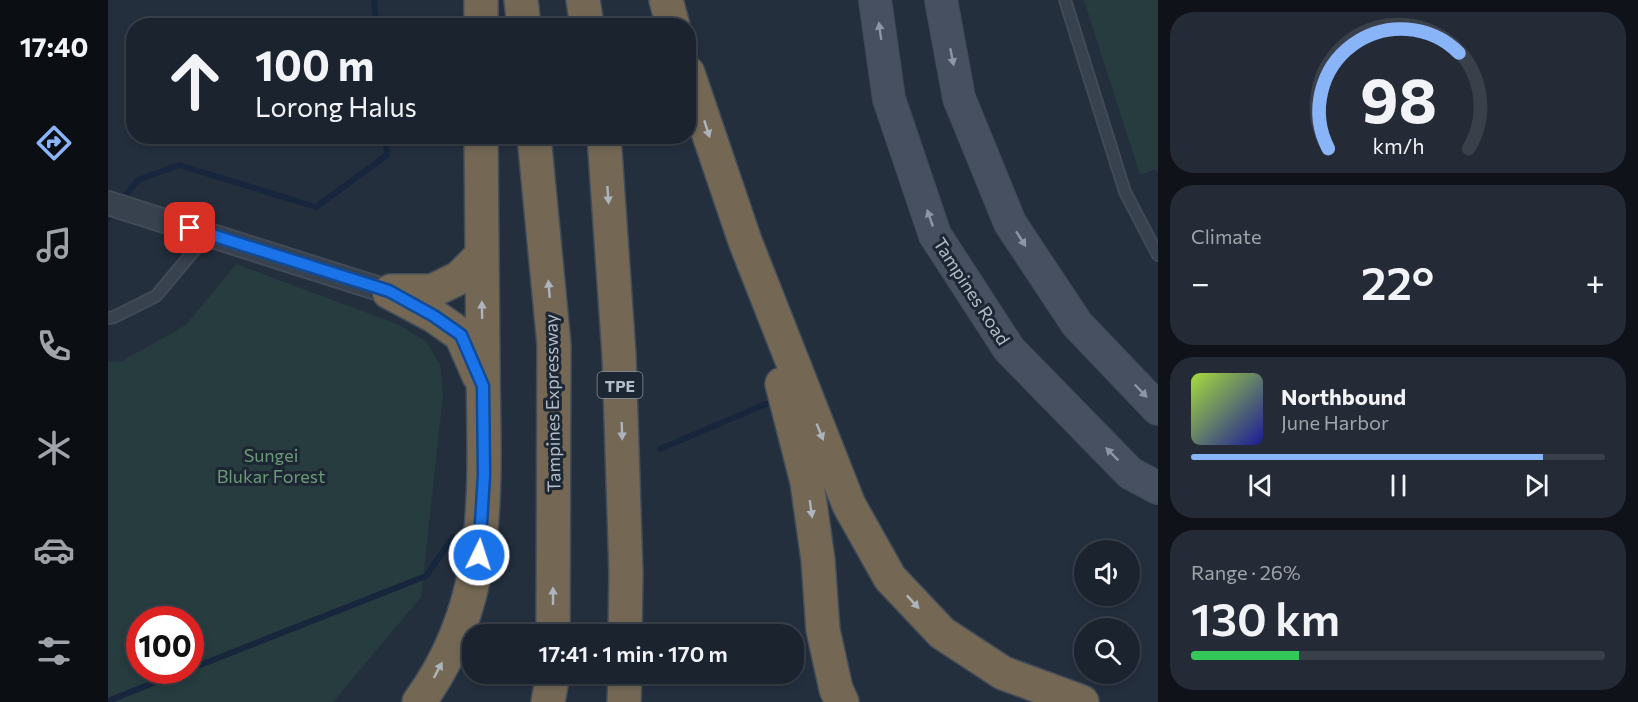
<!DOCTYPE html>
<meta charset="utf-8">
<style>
body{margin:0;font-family:Commissioner,sans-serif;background:#242b36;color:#f1f3f6;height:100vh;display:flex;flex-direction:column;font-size:22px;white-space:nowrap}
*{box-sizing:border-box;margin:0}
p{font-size:20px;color:#a0a4aa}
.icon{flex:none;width:33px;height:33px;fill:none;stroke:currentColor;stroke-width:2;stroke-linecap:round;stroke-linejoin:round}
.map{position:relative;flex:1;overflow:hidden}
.details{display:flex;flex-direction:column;gap:12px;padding:12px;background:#0f1319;width:480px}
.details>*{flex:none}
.guide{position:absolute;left:18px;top:18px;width:570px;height:126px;border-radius:24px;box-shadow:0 3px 9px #0003,0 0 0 2px #39404a;background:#1b232e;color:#f1f3f6;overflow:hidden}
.buttons{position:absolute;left:966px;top:540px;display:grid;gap:12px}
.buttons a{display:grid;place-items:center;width:66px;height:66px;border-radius:50%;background:#1b232e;box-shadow:0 3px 9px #0003,0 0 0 2px #39404a;font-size:30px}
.speed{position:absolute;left:18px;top:606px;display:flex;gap:12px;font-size:30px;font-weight:700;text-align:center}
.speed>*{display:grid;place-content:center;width:78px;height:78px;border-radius:50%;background:#1b232e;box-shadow:0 3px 9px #0003,0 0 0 2px #39404a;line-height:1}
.speed .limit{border:9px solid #d22;background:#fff;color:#111}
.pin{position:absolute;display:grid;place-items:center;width:51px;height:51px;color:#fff;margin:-26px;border-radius:12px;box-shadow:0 3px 9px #0006}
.me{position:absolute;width:66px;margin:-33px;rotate:4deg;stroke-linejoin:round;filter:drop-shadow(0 0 4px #0008)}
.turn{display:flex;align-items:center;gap:21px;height:126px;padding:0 30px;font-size:27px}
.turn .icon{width:78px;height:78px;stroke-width:2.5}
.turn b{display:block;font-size:42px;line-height:51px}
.big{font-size:45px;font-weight:600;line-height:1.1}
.details .tile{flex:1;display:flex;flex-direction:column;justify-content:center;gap:9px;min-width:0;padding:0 21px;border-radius:24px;background:#242b36}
.details .dial{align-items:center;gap:0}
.dial svg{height:156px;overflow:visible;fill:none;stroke:#39404a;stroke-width:7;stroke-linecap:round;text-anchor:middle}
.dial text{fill:#f1f3f6;stroke:none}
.song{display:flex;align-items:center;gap:18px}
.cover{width:72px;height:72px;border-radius:9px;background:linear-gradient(135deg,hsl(80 70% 55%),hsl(240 70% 35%))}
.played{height:6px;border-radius:3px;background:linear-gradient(90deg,#8ab4f8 85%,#39404a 85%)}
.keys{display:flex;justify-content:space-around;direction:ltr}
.heat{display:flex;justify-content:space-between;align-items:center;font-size:33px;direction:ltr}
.charge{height:9px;border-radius:4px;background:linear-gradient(90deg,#34c759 26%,#39404a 0)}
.trip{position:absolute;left:354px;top:624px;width:342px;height:60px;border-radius:24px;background:#1b232e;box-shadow:0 3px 9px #0003,0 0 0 2px #39404a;font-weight:600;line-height:60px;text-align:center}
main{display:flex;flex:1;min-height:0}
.menu{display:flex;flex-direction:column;width:108px;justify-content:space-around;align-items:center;background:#0b0e12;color:#a0a4aa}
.menu .icon{width:42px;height:42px}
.menu .selected{color:#8ab4f8}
.menu b{font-size:27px;color:#f1f3f6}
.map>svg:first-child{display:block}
</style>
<main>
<nav class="menu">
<b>17:40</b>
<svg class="icon selected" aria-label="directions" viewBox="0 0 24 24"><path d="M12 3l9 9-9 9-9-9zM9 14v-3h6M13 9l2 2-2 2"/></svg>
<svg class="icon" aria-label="music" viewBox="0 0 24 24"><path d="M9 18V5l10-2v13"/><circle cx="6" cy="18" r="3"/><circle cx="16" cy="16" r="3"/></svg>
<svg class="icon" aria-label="phone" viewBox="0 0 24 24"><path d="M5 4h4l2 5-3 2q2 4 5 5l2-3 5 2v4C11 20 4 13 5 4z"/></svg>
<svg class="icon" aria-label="climate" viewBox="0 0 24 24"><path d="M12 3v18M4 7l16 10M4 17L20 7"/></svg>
<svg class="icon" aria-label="car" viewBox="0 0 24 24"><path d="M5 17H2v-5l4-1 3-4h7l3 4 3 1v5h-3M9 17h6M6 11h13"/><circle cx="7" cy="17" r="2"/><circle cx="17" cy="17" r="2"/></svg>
<svg class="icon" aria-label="filters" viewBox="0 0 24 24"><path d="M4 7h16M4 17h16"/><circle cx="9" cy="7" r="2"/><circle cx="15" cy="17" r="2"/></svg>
</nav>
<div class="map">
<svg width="1050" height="702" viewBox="0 0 1050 702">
<rect width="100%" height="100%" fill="#242f3e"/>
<path fill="#263c3f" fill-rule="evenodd" d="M976,0H1050V173L1048,169L1032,175Z
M128,264L289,324L318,341L332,364L335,395L313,597L225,702H0V362L14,361L78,325ZM32,620H82V670H32Z"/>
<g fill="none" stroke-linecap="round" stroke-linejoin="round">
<path stroke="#17263c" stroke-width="6" d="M266,0L268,26
M13,201L30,180L71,165L208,207L279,155L277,136
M0,219L7,209
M552,449L665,401
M82,669L318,576L345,537
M0,701L78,670"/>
<defs>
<path id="lane" d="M957,0L1017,192L1050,255
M0,318L6,317L48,296L100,234"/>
<path id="street" d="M0,203L281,292"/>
<path id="secondary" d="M767,0L781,99L827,235L901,349L1022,473L1050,488
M833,0L851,98L902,223L969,324L1050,409"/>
<path id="highway" d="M373,0V26
M413,0L416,26
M475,0L479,26
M558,0L565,26
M580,73L637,241L741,505L782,578L834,633L895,673L974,702
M426,136L446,345L445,634
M496,136L511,355L518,574L517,634
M283,291H324L351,278L374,255
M281,292L326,316L353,335L371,376
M674,384L699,482L710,560L715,630L728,689L734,702
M311,702C387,599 376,485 375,364C374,288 373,212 373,136
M440,702L445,674
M516,702L517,674"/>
</defs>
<use href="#lane" stroke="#414a57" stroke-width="14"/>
<use href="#street" stroke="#414a57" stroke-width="26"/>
<use href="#secondary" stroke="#414a57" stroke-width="34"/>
<use href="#highway" stroke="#434c59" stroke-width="36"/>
<use href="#lane" stroke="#38414e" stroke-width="10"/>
<use href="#street" stroke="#38414e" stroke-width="22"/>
<use href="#secondary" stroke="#465061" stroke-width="32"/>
<use href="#highway" stroke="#746855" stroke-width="33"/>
</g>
<defs><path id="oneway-solid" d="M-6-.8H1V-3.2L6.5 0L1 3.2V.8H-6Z" transform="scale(1.5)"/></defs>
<g fill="#8e96a5">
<use href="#oneway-solid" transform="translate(772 31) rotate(-98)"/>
<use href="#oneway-solid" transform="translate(844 57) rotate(79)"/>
<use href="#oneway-solid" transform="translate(822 218) rotate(-109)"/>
<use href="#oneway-solid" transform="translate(913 239) rotate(57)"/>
<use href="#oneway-solid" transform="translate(1033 391) rotate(46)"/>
<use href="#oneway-solid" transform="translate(1004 454) rotate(-135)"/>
</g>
<g fill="#aeb4bd">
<use href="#oneway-solid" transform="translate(599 129) rotate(72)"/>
<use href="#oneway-solid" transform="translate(500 195) rotate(86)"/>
<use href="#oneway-solid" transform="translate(441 289) rotate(-95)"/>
<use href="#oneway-solid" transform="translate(374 310) rotate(-91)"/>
<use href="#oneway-solid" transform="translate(514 431) rotate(88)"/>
<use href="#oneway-solid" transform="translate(712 432) rotate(68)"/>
<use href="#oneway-solid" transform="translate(703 509) rotate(82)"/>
<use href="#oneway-solid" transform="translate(445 596) rotate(-90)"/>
<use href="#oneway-solid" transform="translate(805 602) rotate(47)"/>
<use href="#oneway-solid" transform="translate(330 670) rotate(-62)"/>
</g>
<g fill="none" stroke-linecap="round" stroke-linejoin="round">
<defs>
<path id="route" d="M82,228L281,291L326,316L353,335L375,386L376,475L371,555"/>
</defs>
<use href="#route" stroke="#114b97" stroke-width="15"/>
<use href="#route" stroke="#1a73e8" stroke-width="10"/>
</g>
<g text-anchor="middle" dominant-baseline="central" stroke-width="6" stroke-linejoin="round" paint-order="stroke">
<rect fill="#1d2633" stroke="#878f9c" stroke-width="1.5" x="489.5" y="372" width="45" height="26" rx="4.5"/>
<g font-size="16" font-weight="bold" fill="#b4bcc9">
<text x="512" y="385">TPE</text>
</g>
<g font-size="18" fill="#b4bcc9" stroke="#1d2633">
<text transform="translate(864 291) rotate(57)">Tampines Road</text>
<text transform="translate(444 403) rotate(-91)">Tampines Expressway</text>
</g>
<g font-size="18" fill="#6b9a76" stroke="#1d2633">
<text x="163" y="455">Sungei<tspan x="163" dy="21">Blukar Forest</tspan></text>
</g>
</g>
</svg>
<div class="buttons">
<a><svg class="icon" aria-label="sound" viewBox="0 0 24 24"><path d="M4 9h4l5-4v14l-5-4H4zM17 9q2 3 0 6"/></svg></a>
<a><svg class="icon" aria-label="search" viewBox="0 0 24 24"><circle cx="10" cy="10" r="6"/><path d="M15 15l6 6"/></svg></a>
</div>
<div class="speed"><div class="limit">100</div></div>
<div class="pin" style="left:82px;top:228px;background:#d93025"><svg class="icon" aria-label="arrive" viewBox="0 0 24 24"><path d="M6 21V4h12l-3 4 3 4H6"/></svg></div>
<svg class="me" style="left:371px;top:555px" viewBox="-20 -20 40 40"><circle r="17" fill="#1a73e8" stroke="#fff" stroke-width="3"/><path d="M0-11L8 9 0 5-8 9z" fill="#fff"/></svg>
<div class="trip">17:41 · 1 min · 170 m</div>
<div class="guide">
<div class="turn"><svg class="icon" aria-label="ahead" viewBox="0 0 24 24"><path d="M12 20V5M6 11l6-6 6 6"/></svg><div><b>100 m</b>Lorong Halus</div></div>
</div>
</div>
<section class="details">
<div class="tile dial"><svg viewBox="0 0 100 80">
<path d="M14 69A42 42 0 1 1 86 69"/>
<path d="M14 69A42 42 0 0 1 81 20" stroke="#8ab4f8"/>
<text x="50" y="56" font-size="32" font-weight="700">98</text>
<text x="50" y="72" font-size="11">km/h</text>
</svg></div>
<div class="tile"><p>Climate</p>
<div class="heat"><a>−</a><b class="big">22°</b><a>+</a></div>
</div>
<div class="tile">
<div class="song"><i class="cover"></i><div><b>Northbound</b><p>June Harbor</p></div></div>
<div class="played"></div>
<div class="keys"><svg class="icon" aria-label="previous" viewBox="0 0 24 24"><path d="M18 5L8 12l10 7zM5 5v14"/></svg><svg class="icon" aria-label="pause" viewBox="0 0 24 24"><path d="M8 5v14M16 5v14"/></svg><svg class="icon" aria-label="next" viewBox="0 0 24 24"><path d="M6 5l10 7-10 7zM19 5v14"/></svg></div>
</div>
<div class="tile"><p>Range · 26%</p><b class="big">130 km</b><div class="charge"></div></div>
</section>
</main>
